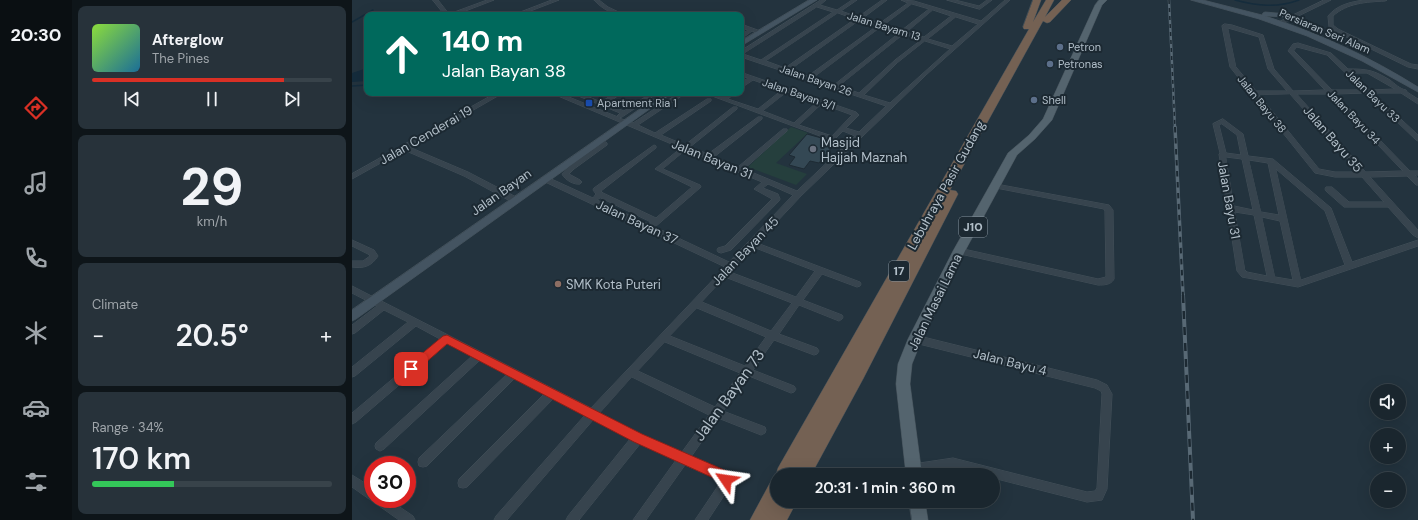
<!DOCTYPE html>
<meta charset="utf-8">
<style>
body{margin:0;font-family:"DM Sans",sans-serif;background:#27323a;color:#f1f3f6;height:100vh;display:flex;flex-direction:column;font-size:15px;white-space:nowrap}
*{box-sizing:border-box;margin:0}
p{font-size:13px;color:#9fa5aa}
.icon{flex:none;width:22px;height:22px;fill:none;stroke:currentColor;stroke-width:2;stroke-linecap:round;stroke-linejoin:round}
.map{position:relative;flex:1;overflow:hidden}
.details{display:flex;flex-direction:column;gap:6px;padding:6px;background:#0e1519;width:280px}
.details>*{flex:none}
.top-card{position:absolute;left:12px;top:12px;width:380px;height:84px;border-radius:8px;box-shadow:0 4px 16px #0002,0 0 0 1px #38434a;background:#00695c;color:#fff;overflow:hidden}
.tools{position:absolute;left:1018px;top:384px;display:grid;gap:8px}
.tools a{display:grid;place-items:center;width:36px;height:36px;border-radius:50%;background:#1a262e;box-shadow:0 4px 16px #0002,0 0 0 1px #38434a;font-size:20px}
.speed{position:absolute;left:12px;top:456px;display:flex;gap:8px;font-size:20px;font-weight:700;text-align:center}
.speed>*{display:grid;place-content:center;width:52px;height:52px;border-radius:50%;background:#1a262e;box-shadow:0 4px 16px #0002,0 0 0 1px #38434a;line-height:1}
.speed .limit{border:6px solid #d22;background:#fff;color:#111}
.pin{position:absolute;display:grid;place-items:center;width:34px;height:34px;color:#fff;margin:-17px;border-radius:8px;box-shadow:0 2px 6px #0006}
.me{position:absolute;width:44px;margin:-22px;rotate:302deg;stroke-linejoin:round;filter:drop-shadow(0 0 3px #0008)}
.turn{display:flex;align-items:center;gap:14px;height:84px;padding:0 12px;font-size:18px}
.turn .icon{width:52px;height:52px;stroke-width:2.5}
.turn b{display:block;font-size:28px;line-height:34px}
.big{font-size:30px;font-weight:600;line-height:1.1}
.details .card{flex:1;display:flex;flex-direction:column;justify-content:center;gap:6px;min-width:0;padding:0 14px;border-radius:8px;background:#27323a}
.details .dial{align-items:center;gap:0}
.dial b{font-size:52px;line-height:1}
.song{display:flex;align-items:center;gap:12px}
.cover{width:48px;height:48px;border-radius:6px;background:linear-gradient(135deg,hsl(90 70% 55%),hsl(200 70% 35%))}
.played{height:4px;border-radius:2px;background:linear-gradient(90deg,#d93025 80%,#38434a 80%)}
.keys{display:flex;justify-content:space-around;direction:ltr}
.heat{display:flex;justify-content:space-between;align-items:center;font-size:22px;direction:ltr}
.charge{height:6px;border-radius:3px;background:linear-gradient(90deg,#34c759 34%,#38434a 0)}
.trip{position:absolute;left:418px;top:468px;width:230px;height:40px;border-radius:20px;background:#1a262e;box-shadow:0 4px 16px #0002,0 0 0 1px #38434a;font-weight:600;line-height:40px;text-align:center}
main{display:flex;flex:1;min-height:0}
.menu{display:flex;flex-direction:column;width:72px;justify-content:space-around;align-items:center;background:#0a0f12;color:#9fa5aa}
.menu .icon{width:28px;height:28px}
.menu .selected{color:#d93025}
.menu b{font-size:18px;color:#f1f3f6}
.map>svg:first-child{display:block}
</style>
<main>
<nav class="menu">
<b>20:30</b>
<svg class="icon selected" aria-label="directions" viewBox="0 0 24 24"><path d="M12 3l9 9-9 9-9-9zM9 14v-3h6M13 9l2 2-2 2"/></svg>
<svg class="icon" aria-label="music" viewBox="0 0 24 24"><path d="M9 18V5l10-2v13"/><circle cx="6" cy="18" r="3"/><circle cx="16" cy="16" r="3"/></svg>
<svg class="icon" aria-label="phone" viewBox="0 0 24 24"><path d="M5 4h4l2 5-3 2q2 4 5 5l2-3 5 2v4C11 20 4 13 5 4z"/></svg>
<svg class="icon" aria-label="climate" viewBox="0 0 24 24"><path d="M12 3v18M4 7l16 10M4 17L20 7"/></svg>
<svg class="icon" aria-label="car" viewBox="0 0 24 24"><path d="M5 17H2v-5l4-1 3-4h7l3 4 3 1v5h-3M9 17h6M6 11h13"/><circle cx="7" cy="17" r="2"/><circle cx="17" cy="17" r="2"/></svg>
<svg class="icon" aria-label="filters" viewBox="0 0 24 24"><path d="M4 7h16M4 17h16"/><circle cx="9" cy="7" r="2"/><circle cx="15" cy="17" r="2"/></svg>
</nav>
<section class="details">
<div class="card">
<div class="song"><i class="cover"></i><div><b>Afterglow</b><p>The Pines</p></div></div>
<div class="played"></div>
<div class="keys"><svg class="icon" aria-label="previous" viewBox="0 0 24 24"><path d="M18 5L8 12l10 7zM5 5v14"/></svg><svg class="icon" aria-label="pause" viewBox="0 0 24 24"><path d="M8 5v14M16 5v14"/></svg><svg class="icon" aria-label="next" viewBox="0 0 24 24"><path d="M6 5l10 7-10 7zM19 5v14"/></svg></div>
</div>
<div class="card dial"><b>29</b><p>km/h</p></div>
<div class="card"><p>Climate</p>
<div class="heat"><a>−</a><b class="big">20.5°</b><a>+</a></div>
</div>
<div class="card"><p>Range · 34%</p><b class="big">170 km</b><div class="charge"></div></div>
</section>
<div class="map">
<svg width="1066" height="520" viewBox="0 0 1066 520">
<rect width="100%" height="100%" fill="#23333e"/>
<path fill="#253f3d" d="M439,127L456,133L424,163L455,174L444,185L396,167Z"/>
<path fill="#152c3c" d="M15,68V81L0,82V73Z"/>
<g fill="none" stroke-linecap="round" stroke-linejoin="round">
<path stroke="#152c3c" stroke-width="1.5" d="M883,0C905,6 925,8 947,0
M0,22L21,10
M0,86L15,85"/>
</g>
<path fill="#344854" stroke="#1e2b34" d="M455,134L484,142L467,163L458,161L452,169L437,165L443,157L437,155Z"/>
<g fill="none" stroke-linecap="round" stroke-linejoin="round">
<defs>
<path id="street" d="M81,0H86L97,14L135,0H142L103,15H93Z
M200,0H207L168,15H161Z
M242,0H247L256,7L273,15C261,15 250,9 242,0Z
M469,0H474L468,5L485,10L500,0H505L489,11L506,17L530,0H535L511,18L528,23L556,3L549,0L562,1L629,21L653,0H658L574,75L449,196L405,243L508,282L509,284L508,286L505,287L470,274L451,300L490,315L491,317L490,319L487,321L447,305L427,334L465,348L467,351L465,354L462,355L422,340L401,370L442,386L444,389L442,392L439,393L397,376L371,411L413,427L414,430L413,433L409,435L366,418L339,457L377,473C379,478 379,483 377,488L356,520H343L368,483V480L333,465L294,520H281L324,460L288,444L227,520H214L216,516L278,439L241,420L155,520H142L144,516L233,415L201,399L115,487L111,488L107,487L106,483L107,479L192,394L163,378L75,466L71,467L67,466L66,462L67,458L155,374L128,360L32,449L28,451L24,449L23,446L24,443L120,356L96,343L4,422L0,424V413L88,339L64,326L3,376L0,377V367L56,322L32,310L3,333L0,334V325L25,306L0,293V286L239,408L373,267L191,181L190,179L191,177H195L241,198L244,194L241,190L242,188L302,145L304,146V148L249,191L251,193L304,218L340,187L303,169L329,148L199,93H207L266,117L265,116L268,113L219,93H227L249,102L263,93H270L254,104L272,111L299,93H306L270,117L267,118L281,123L327,93H334L286,125L303,133L355,99H359V101L309,135L333,145L381,107H385V109L338,147L356,154L406,117H410V119L362,157L386,167L431,129H435V131L392,169L445,191L503,136L491,131L484,138L476,139L352,93H361L371,97L376,93H383L376,99L406,109L430,90L401,80L389,88V83L396,78L389,76V72L391,73L504,112L507,115L494,128L507,132L534,106L389,57V51ZM560,4L577,9L550,30L532,25ZM465,7L481,12L409,60L391,54ZM581,10L599,16L572,37L555,32ZM486,13L503,19L433,68L414,61ZM604,17L626,24L600,46L576,39ZM508,20L525,26L456,76L438,70ZM529,27L547,33L482,85L461,78ZM552,34L569,40L543,60L507,93L487,86ZM573,41L598,49L538,103L512,95L545,63ZM435,92L465,102L442,123L411,111ZM470,104L500,115L480,136L447,125ZM334,150L353,158L354,159L357,160L410,182L402,189L420,199L373,246L366,248L365,250L366,252L369,253L379,250L427,201L428,199L426,194L411,188L416,184L441,195L377,262L303,227L349,187L348,185L311,169ZM249,198L299,222L296,224L245,200ZM401,247L463,271L444,297L378,272ZM373,277L440,303L419,331L350,302ZM345,308L414,337L393,366L318,336ZM313,342L388,373L363,407L286,371ZM280,377L357,415L330,452L290,435L248,413Z
M595,0H603L627,6L635,0H640L628,9Z
M972,0H979L930,24L925,23Z
M1012,0H1035L1033,1C1014,2 995,3 981,16V25L986,29L1059,64L1066,65V69L1056,67L982,31L977,27L976,16C985,5 998,2 1012,0Z
M348,14H353L355,15H348Z
M389,24L411,32L408,34L400,31L389,39V35L396,30L389,28Z
M873,24L880,25L911,35L922,69L941,91L973,90L936,51L941,44L946,43L979,53L996,69C1016,69 1021,70 1038,80C1043,84 1048,89 1054,90L1055,92L1066,99V104L1049,93H1021L1066,135V141L1064,140L1015,93L983,94L1058,171H1066V175H1063L1066,179V185H1064L1055,176L1018,177L1066,230V238L1061,235L1036,207H992L974,191L973,189L974,187H980L997,202H1032L1010,177H983L963,173L878,67L870,26ZM876,28L907,37L916,69L935,91H904L884,67ZM945,47L975,55L1011,90H980L942,51ZM1000,73H1015L1043,89L1018,90ZM938,94L1007,172H983L967,169L907,95ZM945,94H977L1051,171L1014,172Z
M144,93H151L57,147L116,172L166,198L167,200L166,202H160L112,176L52,150L0,179V174Z
M871,119L891,134L896,156L921,159L979,208L1000,262L1066,240V246L946,287L890,277L885,271L867,154L868,153L861,124ZM870,124L885,135L889,155L874,153L867,125ZM874,157L890,159L901,210L882,206ZM897,160L916,163L927,215L909,212ZM924,169L973,211L993,265L949,280ZM883,212L902,215L915,276L895,272L893,270ZM910,217L928,221L941,280L923,277Z
M248,138L255,143V145L222,169L217,174L228,180L230,182L228,184C222,185 213,180 210,174L218,165L249,144L245,140Z
M641,184H644L757,205L761,210L762,279C759,285 752,285 746,285L604,253L603,251L604,249L607,248L746,279L754,277L753,211L752,209L644,188L640,186Z
M0,240L22,250L26,256C20,266 11,269 0,267V261H11L18,256L16,254L0,246Z
M563,335L745,380L755,385L760,394L755,489L750,500L735,502L641,478V475H628L601,468L561,474L557,473L556,469L557,465L561,464L601,458L735,492L743,491L745,488L750,394L749,391L743,388L563,343L560,342L559,339L560,336Z
M0,475L21,488V499H36L61,516L63,520H47L23,503L22,500L17,499L0,487Z"/>
<path id="secondary" d="M457,0H465L389,46V41Z
M839,0H851L910,15L911,13L913,12L936,14L937,15L934,17L913,16C967,33 1018,57 1066,87V92L1010,61L955,36L907,19Z
M311,93H320L4,319L0,321V310Z"/>
<path id="primary" d="M747,0H755L750,5L700,120L683,139L665,155L613,251L570,339L560,364L558,384L570,475H554L544,384L546,364L556,339L601,251L656,153L677,135L691,119L743,5Z
M557,501H573L576,520H560Z"/>
<path id="highway" d="M681,0H689L681,22L694,0H702L693,17L710,0H719L698,22L695,23L691,21L598,190L604,191L606,194L511,379L459,475H425V478L424,475L426,468L677,29H672L671,27Z
M425,481V501H445L435,520H398L418,483Z"/>
</defs>
<use href="#street" stroke="#435059" stroke-width="1"/>
<use href="#secondary" stroke="#435059" stroke-width="1"/>
<use href="#primary" stroke="#435059" stroke-width="1"/>
<use href="#highway" stroke="#424f58" stroke-width="1"/>
<use href="#street" fill="#37444e" fill-rule="evenodd"/>
<use href="#secondary" fill="#445461" fill-rule="evenodd"/>
<use href="#primary" fill="#54646e" fill-rule="evenodd"/>
<use href="#highway" fill="#746153" fill-rule="evenodd"/>
<defs>
<path id="rail-far2" d="M817,0L823,128"/>
<path id="rail-far1" d="M823,127L831,296"/>
<path id="rail" d="M831,295L841,520"/>
</defs>
<use href="#rail-far2" stroke="#586975" stroke-width="2.5"/>
<use href="#rail-far1" stroke="#586975" stroke-width="3.5"/>
<use href="#rail" stroke="#586975" stroke-width="4"/>
<use href="#rail-far2" stroke="#1c2932" stroke-width="1.5" stroke-dasharray="4" stroke-linecap="butt"/>
<use href="#rail-far1" stroke="#1c2932" stroke-width="2" stroke-dasharray="5.5" stroke-linecap="butt"/>
<use href="#rail" stroke="#1c2932" stroke-width="2.5" stroke-dasharray="8" stroke-linecap="butt"/>
</g>
<path fill="#d93025" stroke="#8d1f18" d="M95,335L290,434L377,472L380,480L379,485L374,486L370,485L368,481L282,442L95,344L63,372L59,374L55,372L54,369L55,366L91,336Z"/>
<g fill="#5c6f8a" stroke="#1c2932" stroke-width="1.5">
<circle cx="708" cy="47" r="4"/>
<circle cx="698" cy="64" r="4"/>
<circle cx="682" cy="100" r="4"/>
</g>
<rect fill="#1a4fb4" stroke="#1c2932" stroke-width="1.5" x="233" y="99" width="8" height="8" rx="2"/>
<circle fill="#6b7280" stroke="#1c2932" stroke-width="1.5" cx="461" cy="149" r="4"/>
<circle fill="#8d6e63" stroke="#1c2932" stroke-width="1.5" cx="206" cy="284" r="4"/>
<g text-anchor="middle" dominant-baseline="central" stroke-width="4" stroke-linejoin="round" paint-order="stroke">
<g font-size="11" fill="#b2bfc9" stroke="#1c2932">
<text transform="translate(532 26) rotate(17)">Jalan Bayam 13</text>
<text transform="translate(973 31) rotate(23)">Persiaran Seri Alam</text>
<text transform="translate(464 80) rotate(19)">Jalan Bayan 26</text>
<text transform="translate(447 94) rotate(19)">Jalan Bayan 3/1</text>
<text transform="translate(1021 96) rotate(44)">Jalan Bayu 33</text>
<text transform="translate(910 104) rotate(51)">Jalan Bayu 38</text>
<text transform="translate(1002 117) rotate(46)">Jalan Bayu 34</text>
</g>
<g font-size="11" fill="#b2bfc9" stroke="#1c2932" text-anchor="start">
<text x="716" y="47">Petron</text>
<text x="706" y="64">Petronas</text>
<text x="690" y="100">Shell</text>
<text x="245" y="103">Apartment Ria 1</text>
</g>
<g fill="#1c2932" stroke="#85929c" stroke-width="1">
<rect x="607" y="217" width="28" height="20" rx="3"/>
<rect x="537" y="261" width="20" height="20" rx="3"/>
</g>
<g font-size="12" font-weight="bold" fill="#b2bfc9">
<text x="621" y="227">J10</text>
<text x="547" y="271">17</text>
</g>
<g font-size="13" fill="#b2bfc9" stroke="#1c2932">
<text transform="translate(74 135) rotate(-30)">Jalan Cenderai 19</text>
<text transform="translate(981 139) rotate(49)">Jalan Bayu 35</text>
<text transform="translate(360 159) rotate(22)">Jalan Bayan 31</text>
<text transform="translate(594 185) rotate(-61)">Lebuhraya Pasir Gudang</text>
<text transform="translate(149 192) rotate(-35)">Jalan Bayan</text>
<text transform="translate(877 200) rotate(80)">Jalan Bayu 31</text>
<text transform="translate(285 222) rotate(25)">Jalan Bayan 37</text>
<text transform="translate(393 251) rotate(-46)">Jalan Bayan 45</text>
<text transform="translate(583 302) rotate(-64)">Jalan Masai Lama</text>
<text transform="translate(658 362) rotate(14)">Jalan Bayu 4</text>
</g>
<g font-size="13" fill="#b2bfc9" stroke="#1c2932" text-anchor="start">
<text x="469" y="142">Masjid<tspan x="469" dy="15">Hajjah Maznah</tspan></text>
<text x="214" y="284">SMK Kota Puteri</text>
</g>
<g font-size="16" fill="#b2bfc9" stroke="#1c2932">
<text transform="translate(377 395) rotate(-54)">Jalan Bayan 73</text>
</g>
</g>
</svg>
<div class="tools">
<a><svg class="icon" aria-label="sound" viewBox="0 0 24 24"><path d="M4 9h4l5-4v14l-5-4H4zM17 9q2 3 0 6"/></svg></a>
<a>+</a>
<a>−</a>
</div>
<div class="speed"><div class="limit">30</div></div>
<div class="pin" style="left:59px;top:369px;background:#d93025"><svg class="icon" aria-label="arrive" viewBox="0 0 24 24"><path d="M6 21V4h12l-3 4 3 4H6"/></svg></div>
<svg class="me" style="left:374px;top:480px" viewBox="-20 -20 40 40"><path d="M0-17L14 15 0 8-14 15z" fill="#d93025" stroke="#fff" stroke-width="4"/></svg>
<div class="trip">20:31 · 1 min · 360 m</div>
<div class="top-card">
<div class="turn"><svg class="icon" aria-label="ahead" viewBox="0 0 24 24"><path d="M12 20V5M6 11l6-6 6 6"/></svg><div><b>140 m</b>Jalan Bayan 38</div></div>
</div>
</div>
</main>
